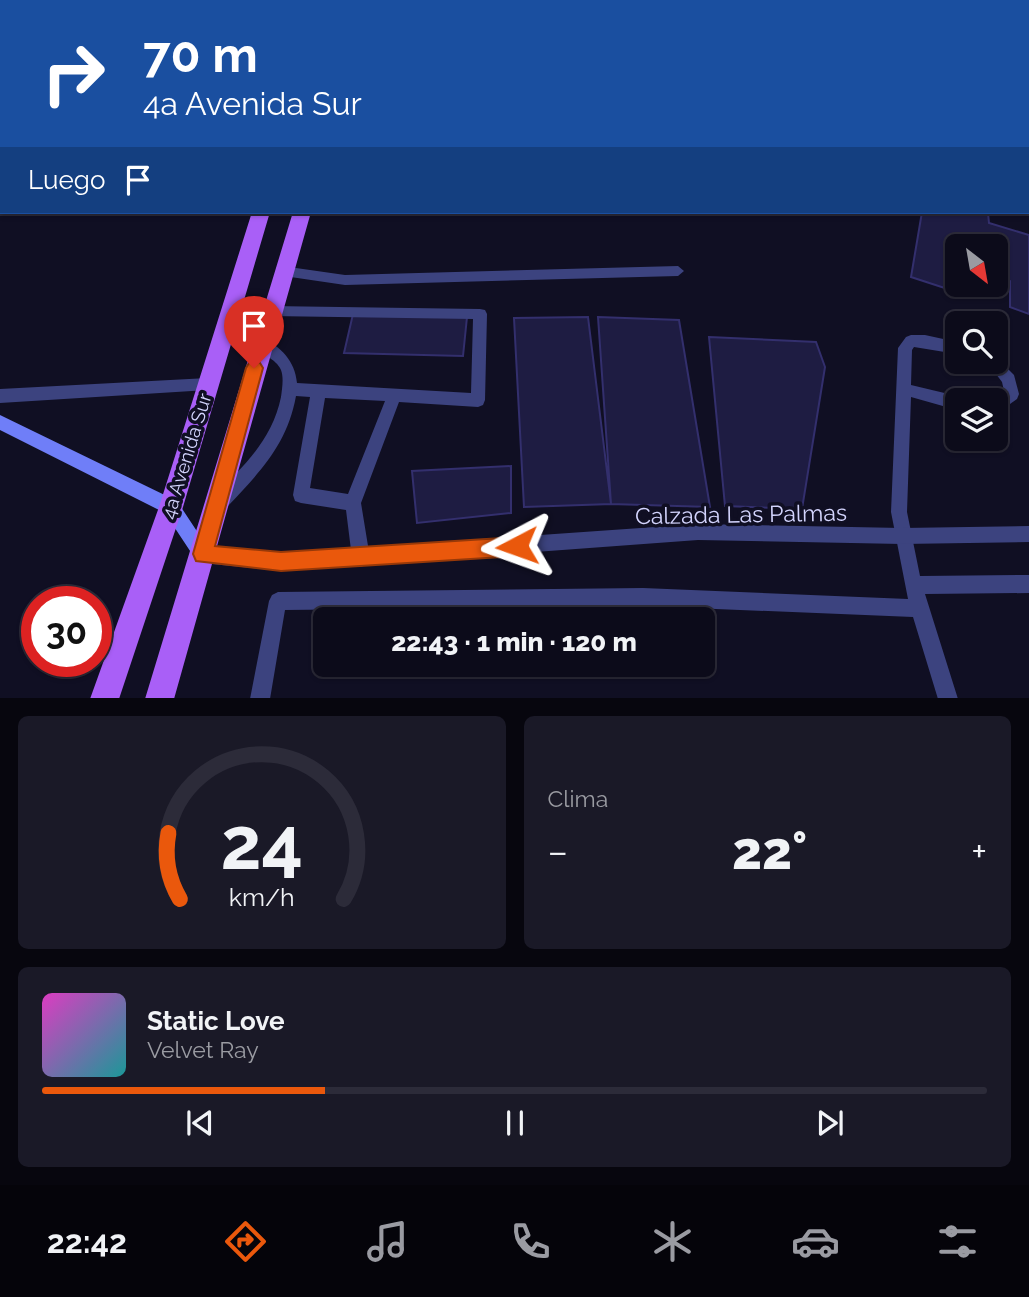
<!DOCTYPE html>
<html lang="es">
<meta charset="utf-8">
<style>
body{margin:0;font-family:Raleway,sans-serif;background:#1a1927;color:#f1f3f6;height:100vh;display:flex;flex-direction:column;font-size:26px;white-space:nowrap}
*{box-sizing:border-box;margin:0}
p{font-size:23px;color:#9a9ba2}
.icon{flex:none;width:38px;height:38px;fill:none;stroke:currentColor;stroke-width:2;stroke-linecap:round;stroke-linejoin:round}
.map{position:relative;height:698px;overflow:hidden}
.details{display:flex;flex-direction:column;gap:18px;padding:18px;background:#07060e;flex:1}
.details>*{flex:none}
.guide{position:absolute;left:0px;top:0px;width:1029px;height:214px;box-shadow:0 2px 5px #0004,0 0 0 2px #2c2b39;background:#1a4fa0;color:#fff;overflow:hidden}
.needle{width:46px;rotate:149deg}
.buttons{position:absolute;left:945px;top:234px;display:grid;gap:14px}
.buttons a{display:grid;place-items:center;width:63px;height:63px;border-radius:10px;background:#0c0b1a;box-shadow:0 2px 5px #0004,0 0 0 2px #2c2b39;font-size:35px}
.speed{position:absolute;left:21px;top:586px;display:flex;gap:14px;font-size:35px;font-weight:700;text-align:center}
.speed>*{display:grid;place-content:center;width:91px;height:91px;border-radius:50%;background:#0c0b1a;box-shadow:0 2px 5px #0004,0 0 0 2px #2c2b39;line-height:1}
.speed .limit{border:10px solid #d22;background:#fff;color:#111}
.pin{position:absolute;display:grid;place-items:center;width:60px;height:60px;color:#fff;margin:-72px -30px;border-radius:50% 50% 50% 0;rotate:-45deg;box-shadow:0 0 7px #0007}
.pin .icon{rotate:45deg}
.me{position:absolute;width:77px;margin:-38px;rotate:266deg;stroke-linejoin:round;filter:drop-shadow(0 0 5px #0008)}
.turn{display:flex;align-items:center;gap:24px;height:147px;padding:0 28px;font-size:32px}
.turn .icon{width:91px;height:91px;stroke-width:2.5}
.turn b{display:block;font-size:49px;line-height:60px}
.then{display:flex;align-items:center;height:66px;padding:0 28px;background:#0003;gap:14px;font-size:26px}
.big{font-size:52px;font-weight:800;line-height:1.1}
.details .tile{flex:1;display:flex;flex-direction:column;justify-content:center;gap:10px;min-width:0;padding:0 24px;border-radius:10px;background:#1a1927}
.details .dial{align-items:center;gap:0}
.dial svg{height:182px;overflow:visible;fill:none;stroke:#2c2b39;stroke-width:7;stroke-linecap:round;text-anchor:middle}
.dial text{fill:#f1f3f6;stroke:none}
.song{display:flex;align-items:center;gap:21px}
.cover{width:84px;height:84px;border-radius:10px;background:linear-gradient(135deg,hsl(310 70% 55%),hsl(180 70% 35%))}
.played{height:7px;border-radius:4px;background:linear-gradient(90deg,#ea580c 30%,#2c2b39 30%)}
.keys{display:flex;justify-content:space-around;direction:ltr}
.heat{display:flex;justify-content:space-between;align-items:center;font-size:38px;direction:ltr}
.details .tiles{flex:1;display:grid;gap:18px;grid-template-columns:1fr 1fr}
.tile:last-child{grid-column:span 2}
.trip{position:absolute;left:313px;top:607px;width:402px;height:70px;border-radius:10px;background:#0c0b1a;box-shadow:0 2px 5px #0004,0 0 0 2px #2c2b39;font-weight:800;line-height:70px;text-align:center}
.tabs{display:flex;height:112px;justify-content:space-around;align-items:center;background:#05040a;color:#9a9ba2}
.tabs .icon{width:49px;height:49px}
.tabs .active{color:#ea580c}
.tabs b{font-size:32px;color:#f1f3f6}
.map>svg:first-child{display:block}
</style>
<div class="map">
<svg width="1029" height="699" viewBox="0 0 1029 699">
<rect width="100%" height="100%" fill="#100f23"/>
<path fill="#1e1c42" stroke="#332f6d" stroke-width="2" d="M438,0H724L725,2H437Z
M724,0H828L829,2H725Z
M922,212H983L988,213L989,223L1029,235V314L1010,307V281L996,274V247H957V285H974L972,297L911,277Z
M353,314L467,317L463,356L344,353Z
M588,317L611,504L524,507L514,318Z
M598,317L679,320L710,507L611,504Z
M709,337L816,342L825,367L802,509L725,506Z
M511,466V513L417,523L412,471Z"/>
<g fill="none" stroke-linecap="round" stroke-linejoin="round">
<path fill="#3c437f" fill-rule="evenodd" d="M419,0H427L418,2Z
M282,266L345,275L678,266L684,271L678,276L345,285L277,275L276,271L277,267Z
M270,306L480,309L485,310L487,314L485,400L483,405L478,407L399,402L361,503L370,558L367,564L361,567L355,564L352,558L346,510L301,503L295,501L293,495L310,397L296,396C287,445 260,472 227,507L221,509L215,507L213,501L215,495C244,466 272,440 281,397C282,389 284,378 281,370C276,358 260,355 254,344L256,340L261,338C281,346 295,361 297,383L471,393L473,319L270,316L265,315L263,311L265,307ZM325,398L385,401L348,494L310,488Z
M911,335H925L957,342V354L914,347L912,350L911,385L957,396L963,401H957V410L911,397L907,512L920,576L1029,575V593L925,594L958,699H938L913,617L643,606L285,610L270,699H250L269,601L272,595L278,592L643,588L908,599L891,512L898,348L906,337Z
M996,357L1014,375L1019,394L1017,399L996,414V401H993L1004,391L1002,382L987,362H996Z"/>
<path fill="#3c437f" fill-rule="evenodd" d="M976,0H984L985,2H977Z
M1017,0H1029V5L1027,2H1017Z
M1027,58L1029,59V66L1027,65Z
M208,378L213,379L215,384L213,389L208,390L0,403V389Z
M698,524L902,528L1029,526V542L902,544L698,540L281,571L202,563L196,560L193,554L196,548L202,545L281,553Z"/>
<path fill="#6f7ef8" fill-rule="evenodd" d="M0,415L177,501L208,548L211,554L208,560L202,563L196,560L165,513L0,430Z"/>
<path fill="#a95ff7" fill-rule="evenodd" d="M326,0H340L326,2Z
M359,0H373V2H359Z
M252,212H270L183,507L119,699H90L159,507Z
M293,212H311L174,699H145Z"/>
</g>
<path fill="#ea580c" stroke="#983908" stroke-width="2" d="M254,360L260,363L263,368L215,546L281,552L517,537L523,539L526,546L523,553L517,556L281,571L196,561L193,554L246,368L249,363Z"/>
<g text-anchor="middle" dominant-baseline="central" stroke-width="7" stroke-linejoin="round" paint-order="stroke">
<g font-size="19" fill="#d3d4fd" stroke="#100f23">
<text transform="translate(186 456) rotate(-73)">4a Avenida Sur</text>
</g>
<g font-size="23" fill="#d3d4fd" stroke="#100f23">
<text transform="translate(741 514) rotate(-1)">Calzada Las Palmas</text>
</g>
</g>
</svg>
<div class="buttons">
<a><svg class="needle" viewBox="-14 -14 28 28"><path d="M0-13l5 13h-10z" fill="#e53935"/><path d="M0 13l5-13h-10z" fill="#9a9ba2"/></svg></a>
<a><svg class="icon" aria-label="search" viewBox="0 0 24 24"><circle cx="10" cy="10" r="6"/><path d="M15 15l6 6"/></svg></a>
<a><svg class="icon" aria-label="layers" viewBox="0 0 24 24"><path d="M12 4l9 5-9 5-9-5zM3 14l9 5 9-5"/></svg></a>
</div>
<div class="speed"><div class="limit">30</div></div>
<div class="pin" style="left:254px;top:368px;background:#d93025"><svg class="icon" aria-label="arrive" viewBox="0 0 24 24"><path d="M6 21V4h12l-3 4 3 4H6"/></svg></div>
<svg class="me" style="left:517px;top:546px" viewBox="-20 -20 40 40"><path d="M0-17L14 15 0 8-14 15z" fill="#ea580c" stroke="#fff" stroke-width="4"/></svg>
<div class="trip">22:43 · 1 min · 120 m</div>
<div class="guide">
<div class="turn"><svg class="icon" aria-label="right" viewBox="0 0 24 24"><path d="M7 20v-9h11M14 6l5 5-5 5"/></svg><div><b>70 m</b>4a Avenida Sur</div></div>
<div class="then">Luego<svg class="icon" aria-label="arrive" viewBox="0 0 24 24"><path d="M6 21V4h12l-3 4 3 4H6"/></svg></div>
</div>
</div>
<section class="details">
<div class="tiles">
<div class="tile dial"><svg viewBox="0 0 100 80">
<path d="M14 69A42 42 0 1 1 86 69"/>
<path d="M14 69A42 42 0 0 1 9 40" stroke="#ea580c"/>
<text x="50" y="56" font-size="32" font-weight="700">24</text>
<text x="50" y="72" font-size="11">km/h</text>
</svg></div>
<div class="tile"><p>Clima</p>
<div class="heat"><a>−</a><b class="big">22°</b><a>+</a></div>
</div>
<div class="tile">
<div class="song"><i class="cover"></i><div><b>Static Love</b><p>Velvet Ray</p></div></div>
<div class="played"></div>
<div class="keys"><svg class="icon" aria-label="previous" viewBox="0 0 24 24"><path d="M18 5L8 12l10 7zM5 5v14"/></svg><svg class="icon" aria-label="pause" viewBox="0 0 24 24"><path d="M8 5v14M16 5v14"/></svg><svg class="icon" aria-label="next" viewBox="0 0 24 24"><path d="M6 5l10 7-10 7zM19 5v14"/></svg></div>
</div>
</div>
</section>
<nav class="tabs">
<b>22:42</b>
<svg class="icon active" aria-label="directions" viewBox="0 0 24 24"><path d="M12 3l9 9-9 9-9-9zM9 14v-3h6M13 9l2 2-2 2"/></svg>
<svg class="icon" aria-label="music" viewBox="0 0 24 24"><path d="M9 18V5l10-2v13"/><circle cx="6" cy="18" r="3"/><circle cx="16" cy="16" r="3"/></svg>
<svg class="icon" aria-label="phone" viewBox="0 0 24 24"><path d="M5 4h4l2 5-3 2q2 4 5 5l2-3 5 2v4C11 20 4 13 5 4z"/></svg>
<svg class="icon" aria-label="climate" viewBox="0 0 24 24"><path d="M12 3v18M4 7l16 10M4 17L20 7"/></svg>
<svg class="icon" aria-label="car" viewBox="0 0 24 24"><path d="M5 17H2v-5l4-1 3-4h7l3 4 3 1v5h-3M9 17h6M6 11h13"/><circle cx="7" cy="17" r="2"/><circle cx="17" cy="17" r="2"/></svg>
<svg class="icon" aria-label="filters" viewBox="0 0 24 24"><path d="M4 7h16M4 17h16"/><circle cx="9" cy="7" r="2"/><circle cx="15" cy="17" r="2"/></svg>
</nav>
